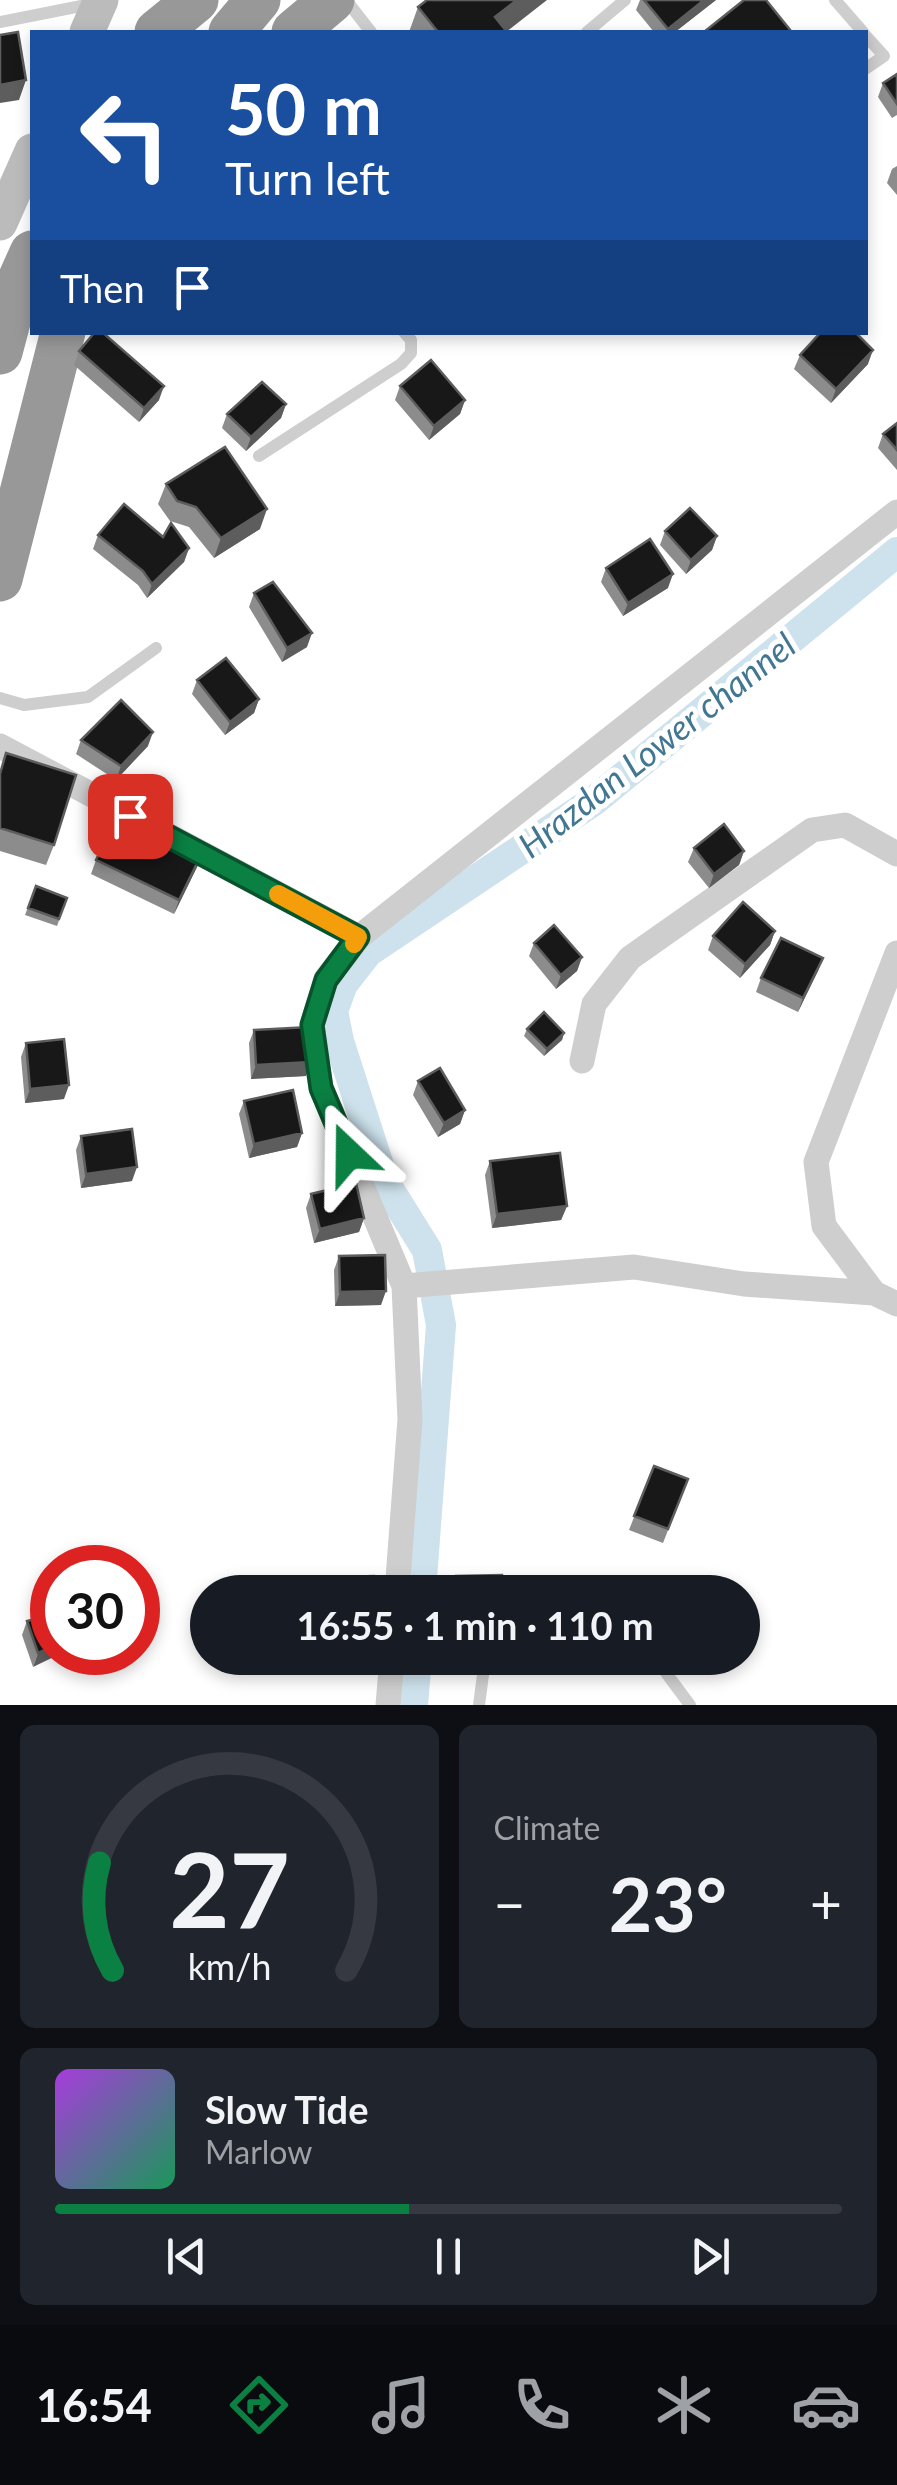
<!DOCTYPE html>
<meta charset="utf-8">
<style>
body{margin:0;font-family:Lato,sans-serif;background:#20242c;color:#f1f3f6;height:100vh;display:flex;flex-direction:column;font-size:38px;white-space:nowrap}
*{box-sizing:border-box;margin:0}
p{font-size:32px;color:#9ea1a6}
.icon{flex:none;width:55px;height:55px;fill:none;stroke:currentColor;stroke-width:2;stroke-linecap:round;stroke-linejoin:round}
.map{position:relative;height:1705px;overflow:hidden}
.side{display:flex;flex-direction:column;gap:20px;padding:20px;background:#0d0f14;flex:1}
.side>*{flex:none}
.hud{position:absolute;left:30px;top:30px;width:838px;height:305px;border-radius:0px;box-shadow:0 5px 15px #0003;background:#1a4fa0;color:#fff;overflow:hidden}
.speed{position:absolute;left:30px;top:1545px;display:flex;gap:20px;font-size:50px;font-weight:700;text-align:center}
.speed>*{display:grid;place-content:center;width:130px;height:130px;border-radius:50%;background:#171b24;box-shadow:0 5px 15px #0003;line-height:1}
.speed .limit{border:15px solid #d22;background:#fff;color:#111}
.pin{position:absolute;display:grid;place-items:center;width:85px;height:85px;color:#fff;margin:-42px;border-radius:20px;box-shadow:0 5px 15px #0006}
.me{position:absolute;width:110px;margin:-55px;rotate:337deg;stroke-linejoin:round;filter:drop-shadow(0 0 8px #0008)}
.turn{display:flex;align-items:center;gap:35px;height:210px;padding:0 30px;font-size:45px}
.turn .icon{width:130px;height:130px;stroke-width:2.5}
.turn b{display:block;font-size:70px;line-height:85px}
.then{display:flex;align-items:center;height:95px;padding:0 30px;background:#0003;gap:20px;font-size:38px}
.big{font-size:75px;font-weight:700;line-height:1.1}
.side .tile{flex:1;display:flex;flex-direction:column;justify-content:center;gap:15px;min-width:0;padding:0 35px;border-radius:15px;background:#20242c}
.side .dial{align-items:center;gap:0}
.dial svg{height:260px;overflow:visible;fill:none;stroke:#363941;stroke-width:7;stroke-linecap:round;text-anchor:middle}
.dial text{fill:#f1f3f6;stroke:none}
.song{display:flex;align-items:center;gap:30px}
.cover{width:120px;height:120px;border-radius:15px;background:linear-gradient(135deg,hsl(280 70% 55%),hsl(150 70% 35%))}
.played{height:10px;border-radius:5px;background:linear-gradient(90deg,#0b8043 45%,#363941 45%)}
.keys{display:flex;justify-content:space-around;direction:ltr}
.heat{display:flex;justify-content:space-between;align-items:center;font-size:55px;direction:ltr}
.side .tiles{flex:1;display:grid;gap:20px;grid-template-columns:1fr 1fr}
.tile:last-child{grid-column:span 2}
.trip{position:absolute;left:190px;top:1575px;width:570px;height:100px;border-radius:50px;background:#171b24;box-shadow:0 5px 15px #0003;font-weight:700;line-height:100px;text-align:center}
.dock{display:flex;height:160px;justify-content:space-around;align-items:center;background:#090b0e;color:#9ea1a6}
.dock .icon{width:70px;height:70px}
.dock .selected{color:#0b8043}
.dock b{font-size:45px;color:#f1f3f6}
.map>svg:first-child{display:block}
</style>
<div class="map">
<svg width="897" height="1705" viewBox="0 0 897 1705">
<rect width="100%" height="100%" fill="#fff"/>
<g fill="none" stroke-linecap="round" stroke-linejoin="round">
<path stroke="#cde2ec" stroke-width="30" d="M421,1592L441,1325L427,1250L384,1181L339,1041L333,1011L343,984L368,952L595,800L897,552
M413,1705L417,1658"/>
<path stroke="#cecece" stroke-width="12" d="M346,0L371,32
M835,0L863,32
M0,22L96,3
M587,32L625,0
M865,35L884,56L865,69
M259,456L401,364L411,353V340L404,332
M0,698L24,705L88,697L156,648
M655,1658L690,1705
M479,1705L485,1660L488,1658"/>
<path stroke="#cecece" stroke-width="25" d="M897,512L359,937L326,979L312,1025L321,1088L404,1286L634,1267L744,1284L874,1293L897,1304
M0,746L359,937
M582,1061L594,1004L630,958L812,830L845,825L897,854
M874,1293L824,1226L816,1162L897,953
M397,1592L410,1419L404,1286
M388,1705L392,1658"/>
<path stroke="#bbb" stroke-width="35" d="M87,32L101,0
M0,223L32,151"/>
<path stroke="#989898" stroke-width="45" d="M157,32L196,0
M231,32L258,0
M294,32L332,0
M0,352L18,284L32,253
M0,579L63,332"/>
</g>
<path fill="#8c8c8c" d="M640,0H716L675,32H654L636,10Z
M418,7L507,32H409Z
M897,74V115L892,118L878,97L883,83Z
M897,166V195L887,183L892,169Z
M79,351L159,400L139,422L74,365Z
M800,355L868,364L831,403L794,369Z
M400,386L465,400L460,414L429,440L395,400Z
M286,404L281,418L246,451L222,428L227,414Z
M897,423V470L878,448L883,434Z
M166,484L260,529L214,558L189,527L170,521L158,504Z
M665,531L717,536L712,550L686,574L660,545Z
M98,535L163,537L189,548L184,562L147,598L138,585L93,549Z
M606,568L668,588L623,616L601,582Z
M254,593L307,647L282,662L249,607Z
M197,680L259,699L254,713L225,735L192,694Z
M81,740L148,746L116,780L76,754Z
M0,774L54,845L46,865L0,851Z
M126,845L204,849L199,863L174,914L91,874L96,860Z
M694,848L744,851L739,865L709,888L688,862Z
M36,886L67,898L57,926L25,915Z
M775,931L770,945L740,978L708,950L713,936Z
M534,943L582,957L577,971L556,989L529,956Z
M823,958L798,1012L756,992L761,978Z
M527,1029L564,1033L562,1040L544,1056L524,1036Z
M254,1030L306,1076L251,1079L249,1043Z
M26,1043L64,1099L25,1103L21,1057Z
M418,1081L465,1110L460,1124L438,1137L413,1095Z
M244,1101L302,1133L297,1147L249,1158L239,1114Z
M81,1136L132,1181L81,1188L76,1150Z
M490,1161L567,1206L561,1220L492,1228L485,1175Z
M311,1194L364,1218L359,1232L314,1243L306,1208Z
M339,1256L381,1305L335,1306L334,1270Z
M654,1466L688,1479L663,1543L629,1530Z
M456,1576L503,1592H451Z
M339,1577L375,1592H334Z
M52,1614L33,1667L22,1635L27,1621Z"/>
<path fill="#5d5d5d" d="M517,0H547L506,32L495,17Z
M704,0H716L675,32H666L668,29Z
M26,80L19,100L0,103V85Z
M873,350L868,364L831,403L836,389Z
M164,386L159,400L139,422L144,408Z
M465,400L460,414L429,440L434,426Z
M286,404L281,418L246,451L251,437Z
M267,509L260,529L214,558L221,538Z
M717,536L712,550L686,574L691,560Z
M189,548L184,562L147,598L152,584Z
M673,574L668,588L623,616L628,603Z
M312,633L307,647L282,662L287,648Z
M259,699L254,713L225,735L230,722Z
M153,732L148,746L116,780L121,766Z
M204,849L199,863L174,914L179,900Z
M744,851L739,865L709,888L714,874Z
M775,931L770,945L740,978L745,964Z
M582,957L577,971L556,989L561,975Z
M823,958L818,971L798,1012L803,998Z
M564,1033L562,1040L544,1056L547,1049Z
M311,1062L306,1076L251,1079L256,1065Z
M69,1085L64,1099L25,1103L30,1089Z
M465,1110L460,1124L438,1137L444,1123Z
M302,1133L297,1147L249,1158L254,1144Z
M137,1167L132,1181L81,1188L86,1174Z
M567,1206L561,1220L492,1228L497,1214Z
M364,1218L359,1232L314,1243L320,1229Z
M386,1291L381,1305L335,1306L340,1292Z
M52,1646V1652H64L33,1667L38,1653Z"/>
<path fill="#181818" stroke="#5d5d5d" stroke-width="2.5" d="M427,0H517L495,17L507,32H438L418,7Z
M644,0H704L668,29Z
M744,0H766L791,31L789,32H704Z
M18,32L26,80L0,85V35Z
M897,74V104L883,83Z
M95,332H102L164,386L144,408L79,351Z
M821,332H855L873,350L836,389L800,355Z
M431,360L465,400L434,426L400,386Z
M262,382L286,404L251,437L227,414Z
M897,423V450L883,434Z
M225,447L267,509L221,538L196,507L177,501L166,484Z
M124,504L163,537L171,523L189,548L152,584L143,571L98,535Z
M690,508L717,536L691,560L665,531Z
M650,539L673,574L628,603L606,568Z
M273,582L312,633L287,648L254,593Z
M226,658L259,699L230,722L197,680Z
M121,700L153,732L121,766L81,740Z
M6,753L76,775L54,845L0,828V774Z
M139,817L204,849L179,900L96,860L105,842L126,845Z
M724,824L744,851L714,874L694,848Z
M36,886L67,898L59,919L28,908Z
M743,902L775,931L745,964L713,936Z
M554,925L582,957L561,975L534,943Z
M781,938L823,958L803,998L761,978Z
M544,1012L564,1033L547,1049L527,1029Z
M309,1027L311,1062L256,1065L254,1030Z
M64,1039L69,1085L30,1089L26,1043Z
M440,1068L465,1110L444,1123L418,1081Z
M293,1090L302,1133L254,1144L244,1101Z
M132,1129L137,1167L86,1174L81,1136Z
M560,1153L567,1206L497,1214L490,1161Z
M356,1183L364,1218L320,1229L311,1194Z
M385,1255L386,1291L340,1292L339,1256Z
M654,1466L688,1479L668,1529L634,1516Z
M502,1575L503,1592H456V1576Z
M374,1576L375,1592H340L339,1577Z
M52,1614V1646L38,1653L27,1621Z"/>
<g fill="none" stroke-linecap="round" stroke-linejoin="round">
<defs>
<path id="route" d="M130,816L358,937L326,980L312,1025L321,1088L349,1154"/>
</defs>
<use href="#route" stroke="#07532c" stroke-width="25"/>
<use href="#route" stroke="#0b8043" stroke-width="18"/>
<path stroke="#f59e0b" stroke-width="18" d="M278,894L358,937L354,944"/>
</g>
<g text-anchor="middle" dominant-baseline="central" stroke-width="10" stroke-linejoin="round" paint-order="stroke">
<g font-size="35" font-style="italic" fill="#417792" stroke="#fff">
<text transform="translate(656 744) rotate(-38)">Hrazdan Lower channel</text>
</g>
</g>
</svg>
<div class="speed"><div class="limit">30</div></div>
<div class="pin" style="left:130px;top:816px;background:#d93025"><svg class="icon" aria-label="arrive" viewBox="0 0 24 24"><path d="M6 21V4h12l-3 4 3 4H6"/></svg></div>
<svg class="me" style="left:349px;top:1154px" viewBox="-20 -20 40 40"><path d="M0-17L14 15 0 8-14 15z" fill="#0b8043" stroke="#fff" stroke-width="4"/></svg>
<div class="trip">16:55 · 1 min · 110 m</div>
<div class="hud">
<div class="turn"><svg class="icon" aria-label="left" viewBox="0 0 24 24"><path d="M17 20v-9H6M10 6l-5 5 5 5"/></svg><div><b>50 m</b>Turn left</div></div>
<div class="then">Then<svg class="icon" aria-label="arrive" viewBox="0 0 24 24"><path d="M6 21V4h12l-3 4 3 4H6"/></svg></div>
</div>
</div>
<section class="side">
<div class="tiles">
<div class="tile dial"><svg viewBox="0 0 100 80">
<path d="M14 69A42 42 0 1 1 86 69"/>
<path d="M14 69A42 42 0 0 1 10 36" stroke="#0b8043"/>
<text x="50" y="56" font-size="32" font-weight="700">27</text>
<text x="50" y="72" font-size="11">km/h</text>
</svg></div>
<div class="tile"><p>Climate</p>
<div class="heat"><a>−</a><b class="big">23°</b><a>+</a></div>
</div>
<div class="tile">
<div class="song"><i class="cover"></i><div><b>Slow Tide</b><p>Marlow</p></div></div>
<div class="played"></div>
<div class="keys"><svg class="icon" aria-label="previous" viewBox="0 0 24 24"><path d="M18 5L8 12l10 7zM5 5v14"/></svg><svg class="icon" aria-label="pause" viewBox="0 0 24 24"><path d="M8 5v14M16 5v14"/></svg><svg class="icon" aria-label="next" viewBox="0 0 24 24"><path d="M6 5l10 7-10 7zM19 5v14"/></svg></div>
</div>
</div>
</section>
<nav class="dock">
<b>16:54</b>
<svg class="icon selected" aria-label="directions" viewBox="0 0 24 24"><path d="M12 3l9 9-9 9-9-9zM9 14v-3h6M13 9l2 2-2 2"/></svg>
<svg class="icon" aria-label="music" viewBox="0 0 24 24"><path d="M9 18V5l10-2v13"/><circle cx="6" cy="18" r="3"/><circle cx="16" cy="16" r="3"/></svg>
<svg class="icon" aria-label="phone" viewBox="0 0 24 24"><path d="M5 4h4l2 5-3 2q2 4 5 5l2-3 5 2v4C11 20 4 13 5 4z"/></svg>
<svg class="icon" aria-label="climate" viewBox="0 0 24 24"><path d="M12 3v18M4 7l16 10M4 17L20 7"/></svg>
<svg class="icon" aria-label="car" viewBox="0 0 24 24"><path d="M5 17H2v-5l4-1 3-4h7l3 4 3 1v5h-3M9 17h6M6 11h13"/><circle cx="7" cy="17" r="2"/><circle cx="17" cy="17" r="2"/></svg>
</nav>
